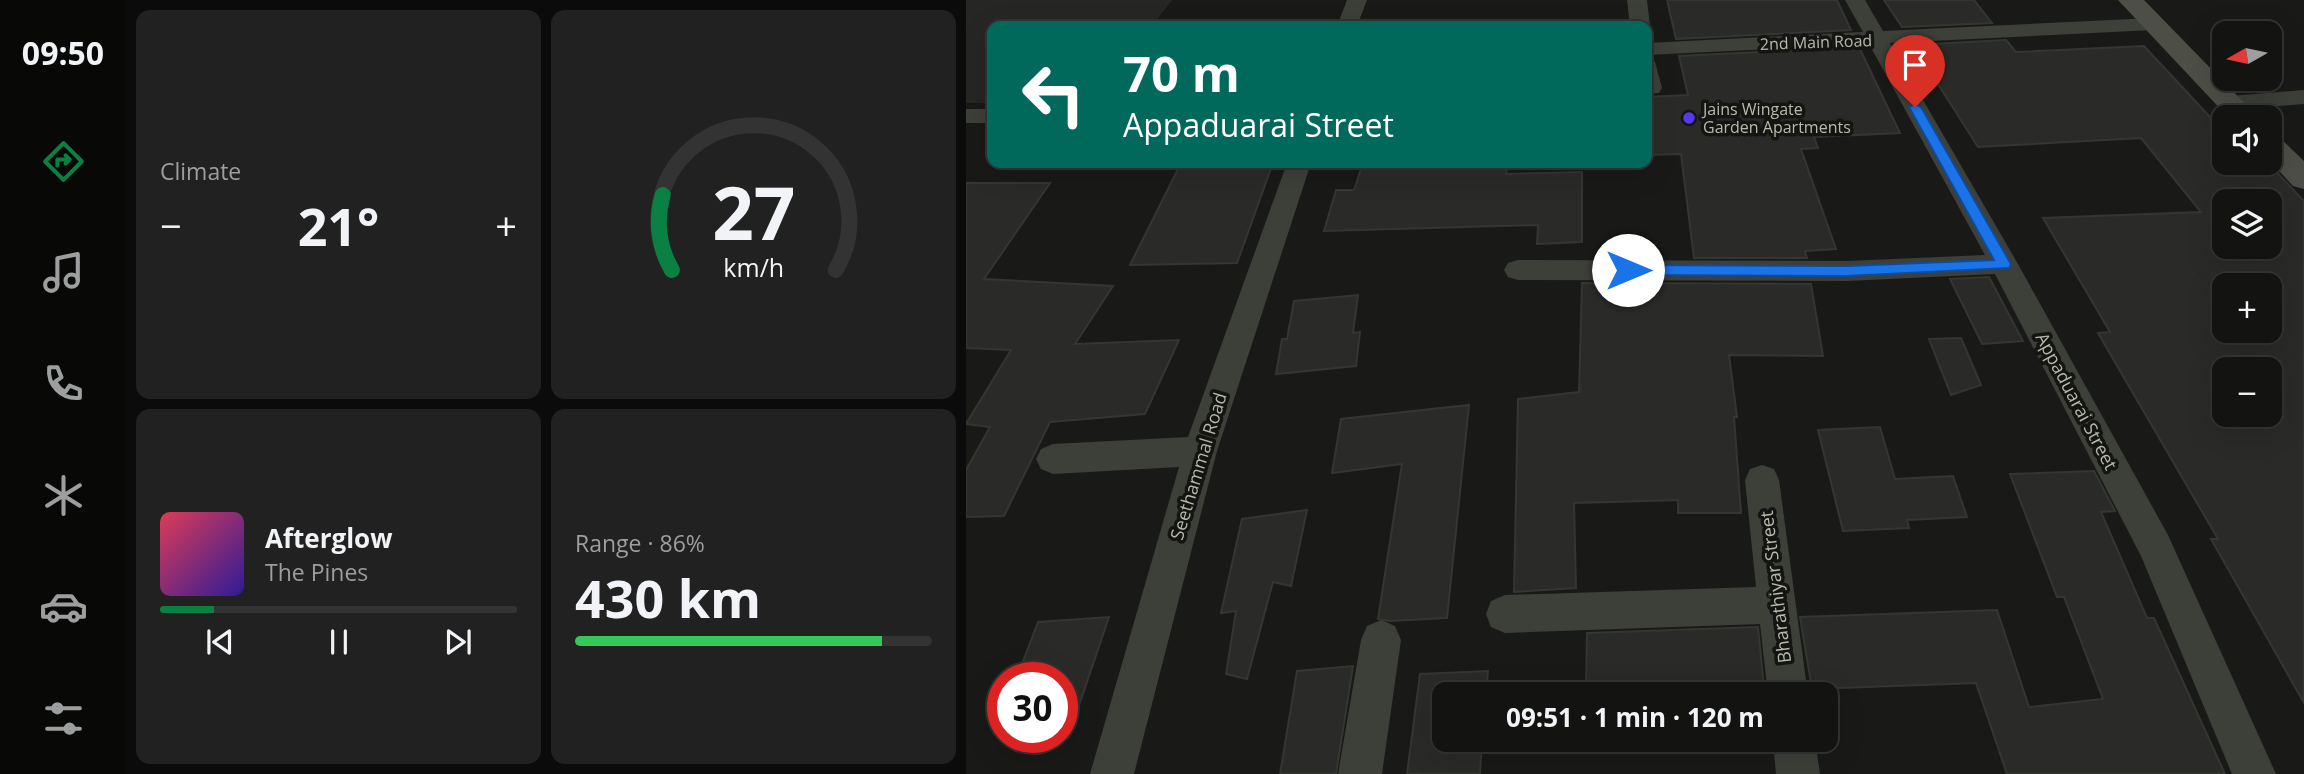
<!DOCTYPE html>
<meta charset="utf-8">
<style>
body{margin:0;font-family:"Open Sans",sans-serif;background:#202120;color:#f1f3f6;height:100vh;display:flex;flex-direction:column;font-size:26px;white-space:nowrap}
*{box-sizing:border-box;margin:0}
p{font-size:23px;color:#9d9e9f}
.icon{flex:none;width:38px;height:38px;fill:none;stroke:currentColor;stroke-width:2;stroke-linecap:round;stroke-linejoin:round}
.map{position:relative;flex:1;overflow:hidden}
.side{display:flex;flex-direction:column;gap:10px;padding:10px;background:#0a0b0a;width:840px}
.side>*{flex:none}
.banner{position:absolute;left:21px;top:21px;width:665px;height:147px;border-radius:14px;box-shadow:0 7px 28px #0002,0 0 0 2px #323332;background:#00695c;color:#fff;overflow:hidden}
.needle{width:46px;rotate:261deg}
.controls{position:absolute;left:1246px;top:21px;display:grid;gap:14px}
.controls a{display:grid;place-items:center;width:70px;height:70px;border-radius:14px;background:#131412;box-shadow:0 7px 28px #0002,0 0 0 2px #323332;font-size:35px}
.speed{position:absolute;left:21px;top:662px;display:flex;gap:14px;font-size:35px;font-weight:700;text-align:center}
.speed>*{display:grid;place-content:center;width:91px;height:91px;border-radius:50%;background:#131412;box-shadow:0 7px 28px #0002,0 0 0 2px #323332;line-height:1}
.speed .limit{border:10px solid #d22;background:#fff;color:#111}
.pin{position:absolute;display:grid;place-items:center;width:60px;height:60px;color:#fff;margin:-72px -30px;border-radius:50% 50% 50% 0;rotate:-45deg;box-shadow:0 0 7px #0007}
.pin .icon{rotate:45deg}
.me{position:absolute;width:77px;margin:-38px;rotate:90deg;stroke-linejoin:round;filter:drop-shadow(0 0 5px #0008)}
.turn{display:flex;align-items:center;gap:24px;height:147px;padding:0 21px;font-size:32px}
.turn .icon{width:91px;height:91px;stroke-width:2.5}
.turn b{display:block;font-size:49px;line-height:60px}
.big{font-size:52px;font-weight:700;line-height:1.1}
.side .widget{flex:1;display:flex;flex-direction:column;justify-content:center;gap:10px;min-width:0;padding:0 24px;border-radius:14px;background:#202120}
.side .dial{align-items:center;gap:0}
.dial svg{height:182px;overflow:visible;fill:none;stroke:#323332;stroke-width:7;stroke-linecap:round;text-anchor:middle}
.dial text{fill:#f1f3f6;stroke:none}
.song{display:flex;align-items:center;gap:21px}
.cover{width:84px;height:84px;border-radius:10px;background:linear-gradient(135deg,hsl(350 70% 55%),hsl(250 70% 35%))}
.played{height:7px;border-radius:4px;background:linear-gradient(90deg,#0b8043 15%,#323332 15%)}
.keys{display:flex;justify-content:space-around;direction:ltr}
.heat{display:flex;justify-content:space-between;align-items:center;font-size:38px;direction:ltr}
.charge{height:10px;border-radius:5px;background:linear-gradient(90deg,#34c759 86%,#323332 0)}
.side .tiles{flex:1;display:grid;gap:10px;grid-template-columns:repeat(2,1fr)}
.trip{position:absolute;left:466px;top:682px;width:406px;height:70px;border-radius:14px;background:#131412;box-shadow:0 7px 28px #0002,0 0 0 2px #323332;font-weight:700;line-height:70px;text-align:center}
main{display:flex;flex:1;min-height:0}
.dock{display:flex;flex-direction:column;width:126px;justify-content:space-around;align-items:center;background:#080807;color:#9d9e9f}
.dock .icon{width:49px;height:49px}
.dock .selected{color:#0b8043}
.dock b{font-size:32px;color:#f1f3f6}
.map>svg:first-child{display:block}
</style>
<main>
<nav class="dock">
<b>09:50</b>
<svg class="icon selected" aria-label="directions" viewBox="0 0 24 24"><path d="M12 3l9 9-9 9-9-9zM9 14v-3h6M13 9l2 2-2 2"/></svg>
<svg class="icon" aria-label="music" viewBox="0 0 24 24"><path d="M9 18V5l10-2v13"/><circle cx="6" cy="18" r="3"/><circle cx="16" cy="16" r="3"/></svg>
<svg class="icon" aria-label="phone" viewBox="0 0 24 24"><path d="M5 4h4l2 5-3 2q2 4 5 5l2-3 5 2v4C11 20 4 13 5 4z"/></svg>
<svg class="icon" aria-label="climate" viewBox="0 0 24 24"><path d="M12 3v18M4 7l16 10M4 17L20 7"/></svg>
<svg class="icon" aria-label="car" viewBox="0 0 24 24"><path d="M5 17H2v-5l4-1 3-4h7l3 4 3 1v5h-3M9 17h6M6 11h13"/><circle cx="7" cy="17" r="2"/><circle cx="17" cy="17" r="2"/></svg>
<svg class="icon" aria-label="filters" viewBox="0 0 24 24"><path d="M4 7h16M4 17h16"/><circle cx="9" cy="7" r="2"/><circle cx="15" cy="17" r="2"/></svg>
</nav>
<section class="side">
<div class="tiles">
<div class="widget"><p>Climate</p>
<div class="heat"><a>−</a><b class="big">21°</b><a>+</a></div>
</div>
<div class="widget dial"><svg viewBox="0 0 100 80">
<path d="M14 69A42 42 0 1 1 86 69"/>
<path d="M14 69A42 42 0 0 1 10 36" stroke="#0b8043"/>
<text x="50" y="56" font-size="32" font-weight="700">27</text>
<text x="50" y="72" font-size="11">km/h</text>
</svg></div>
<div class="widget">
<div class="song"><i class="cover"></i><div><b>Afterglow</b><p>The Pines</p></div></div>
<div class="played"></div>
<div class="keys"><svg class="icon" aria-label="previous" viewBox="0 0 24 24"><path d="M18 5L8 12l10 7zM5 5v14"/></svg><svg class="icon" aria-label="pause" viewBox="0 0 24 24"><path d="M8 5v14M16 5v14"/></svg><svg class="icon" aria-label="next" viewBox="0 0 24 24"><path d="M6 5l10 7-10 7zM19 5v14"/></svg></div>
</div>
<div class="widget"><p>Range · 86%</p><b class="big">430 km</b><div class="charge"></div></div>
</div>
</section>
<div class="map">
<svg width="1338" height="774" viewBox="0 0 1338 774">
<rect width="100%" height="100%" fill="#191a18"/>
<path fill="#262724" d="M0,0H206L186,26H26V103H0Z"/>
<path fill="#2a2b28" stroke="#343632" stroke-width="2" fill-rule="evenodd" d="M701,0H871L885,30L710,39Z
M918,0H1008L1026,23L936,27Z
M1040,40L1050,52L1178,46L1258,132V163H1302L1338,201V703L1245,539H1252L1132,333L1144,332L1077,218L1235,212L1175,138L1012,147L947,45ZM1258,201H1304V247H1258ZM1258,285H1304V331H1258ZM1258,369H1304V415H1258Z
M893,47L934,133L848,137L852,148L835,149L870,249L839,251L841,258H728L715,154L681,155V97L722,95L713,56Z
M215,163H307L271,263L164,265Z
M397,163H542L540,174L616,172V242L571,244L572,225L358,231L370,190H388Z
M0,183H84L18,279L147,286L109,344L213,340L179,414L84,422L38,516L0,517V470L24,427L0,424L45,350L0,348Z
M1023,277L1057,341L1016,344L984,279Z
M616,283L845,284L857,356L763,355L771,417H768L775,513H712V500L608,503L610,588L548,592L552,399L613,392Z
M392,295L387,333L394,332L390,366L310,374L316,339H321L328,301Z
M995,338L1015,385L985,395L963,339Z
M503,405L481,618L423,621L412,619L436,464L366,473L375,419Z
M914,427L929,479L987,476L1001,517L941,520L943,528L877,531L852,430Z
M1128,471L1149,511L1135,512L1181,618H1188L1259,774H1041L1010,683L846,689L834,617L1031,610L1063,707L1137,699L1098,597H1091L1044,474Z
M341,510L325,586L307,582L281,679L260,674L270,611L255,613L276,519Z
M143,617L102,738L96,737V677H51L72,622Z
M792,627L798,687L620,689L621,633Z
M387,666L370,774H314L331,671Z
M522,671L520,695H478V740H516L514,774H441L454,674Z"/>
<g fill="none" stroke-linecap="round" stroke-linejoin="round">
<path fill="#3d3f39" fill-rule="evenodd" d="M381,0H401L391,26H371Z
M661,0H681L684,26L681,30V26H664Z
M879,0H899L917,31L1187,18L1194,20L1197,24L1194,28L1187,30L924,43L1052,264L1202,535L1310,774H1266L1175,556L1029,274L881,281L552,280L542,277L538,270L542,263L552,260L881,261L1019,255L903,44L681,55V43L897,32Z
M681,60L689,62L696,88L693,93L681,94Z
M1338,90V104L1264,110L1256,108L1253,103L1256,98L1264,96Z
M0,109H26V123H0Z
M321,163H345L251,451L168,774H124L213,467L87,474L75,469L70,459L75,449L87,444L222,437Z
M796,465L808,469L813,480L842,695H802L794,624L539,633L525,627L520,614L525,601L539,595L790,587L779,480L784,469Z
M415,620L429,626L435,640L416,774H372L395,640L401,626Z
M807,740H849L854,774H810Z"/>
<path fill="#4d4f47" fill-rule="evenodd" d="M1152,0H1178L1292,117H1262Z
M1304,135L1314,138L1338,161V189L1327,186L1304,161Z"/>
</g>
<path fill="#1a73e8" stroke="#114b97" stroke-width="2" d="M949,104L955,107L1045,264L1043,268L881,276L662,275L655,270L662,265L881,266L1028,260L943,107Z"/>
<circle fill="#5738f2" stroke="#141513" stroke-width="2.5" cx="723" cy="118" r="7"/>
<g text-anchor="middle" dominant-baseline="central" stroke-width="7" stroke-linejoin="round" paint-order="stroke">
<g font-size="16" fill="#b7baaa" stroke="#141513">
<text transform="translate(850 42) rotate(-2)">2nd Main Road</text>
</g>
<g font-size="16" fill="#b7baaa" stroke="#141513" text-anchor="start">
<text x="737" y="109">Jains Wingate<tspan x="737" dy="18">Garden Apartments</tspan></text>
</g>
<g font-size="18" fill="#b7baaa" stroke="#141513">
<text transform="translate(1111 401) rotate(62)">Appaduarai Street</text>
<text transform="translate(232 466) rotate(-73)">Seethammal Road</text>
<text transform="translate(809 587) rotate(-97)">Bharathiyar Street</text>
</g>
</g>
</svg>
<div class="controls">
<a><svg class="needle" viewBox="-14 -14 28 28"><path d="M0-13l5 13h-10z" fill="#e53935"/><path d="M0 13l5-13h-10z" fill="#9d9e9f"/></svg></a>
<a><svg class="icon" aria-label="sound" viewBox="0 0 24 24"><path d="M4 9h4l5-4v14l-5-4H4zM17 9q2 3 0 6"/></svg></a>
<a><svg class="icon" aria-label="layers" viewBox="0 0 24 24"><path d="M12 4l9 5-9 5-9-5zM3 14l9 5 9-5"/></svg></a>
<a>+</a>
<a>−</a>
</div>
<div class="speed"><div class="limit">30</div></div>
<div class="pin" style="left:949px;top:107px;background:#d93025"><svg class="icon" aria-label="arrive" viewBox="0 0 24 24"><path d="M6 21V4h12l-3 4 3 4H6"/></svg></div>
<svg class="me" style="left:662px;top:270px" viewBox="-20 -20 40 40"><circle r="19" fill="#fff"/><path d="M0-13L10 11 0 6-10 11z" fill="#1a73e8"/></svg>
<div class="trip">09:51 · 1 min · 120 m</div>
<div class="banner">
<div class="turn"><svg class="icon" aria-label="left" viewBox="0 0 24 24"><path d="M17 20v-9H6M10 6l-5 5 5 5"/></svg><div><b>70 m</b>Appaduarai Street</div></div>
</div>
</div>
</main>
